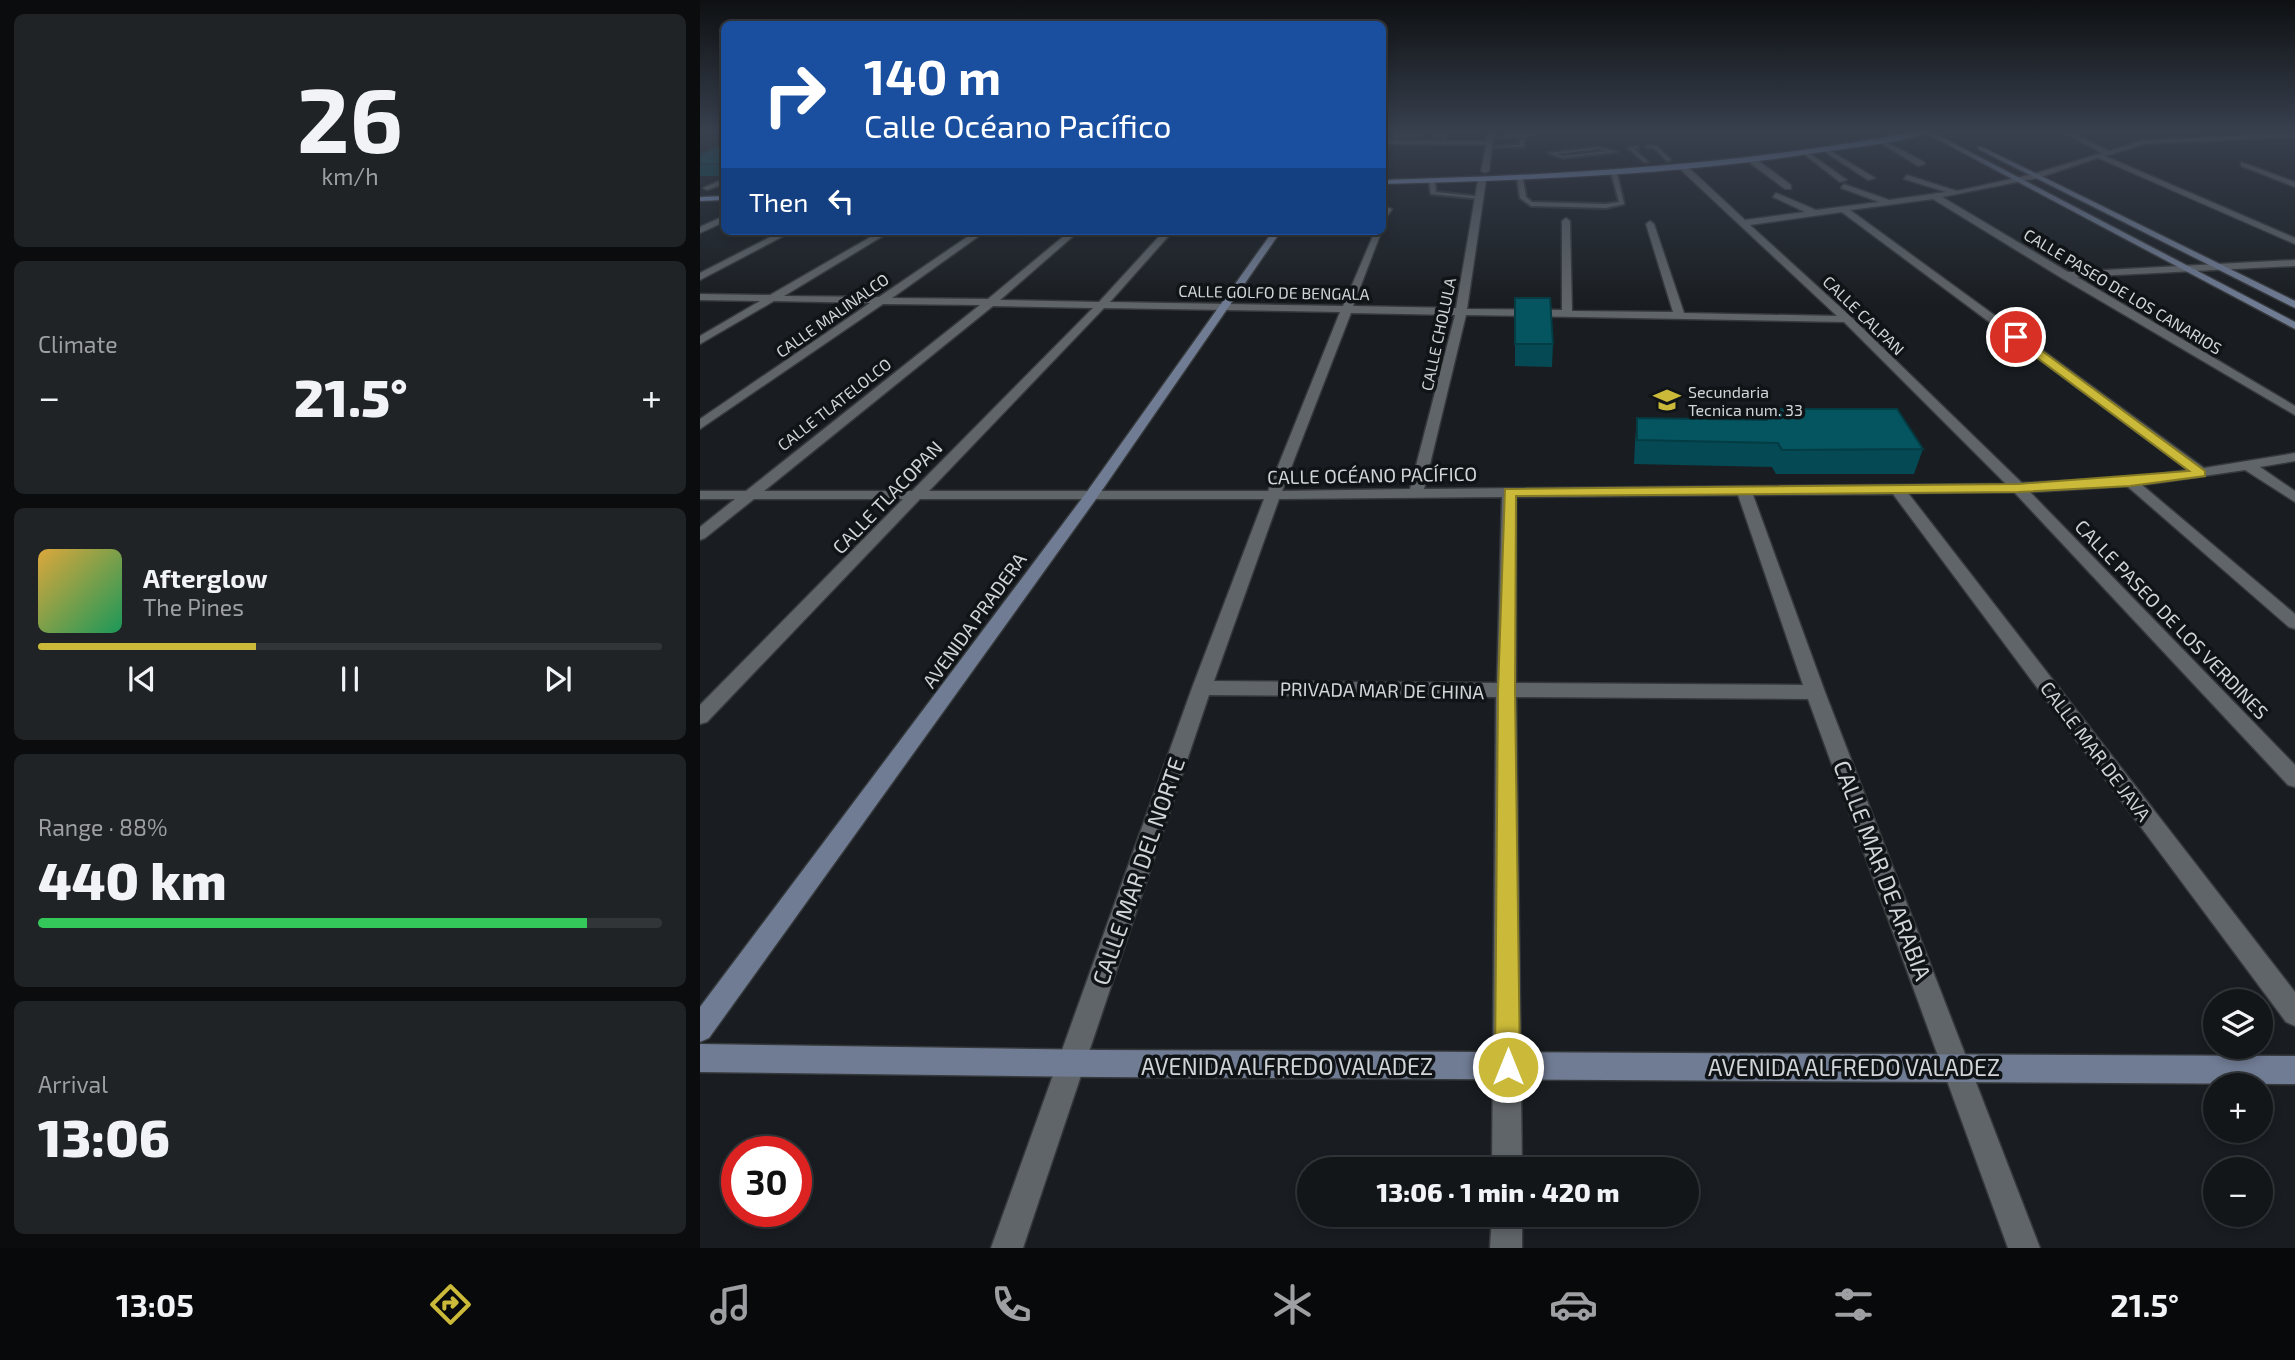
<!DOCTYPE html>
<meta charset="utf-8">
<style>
body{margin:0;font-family:"Exo 2",sans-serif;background:#202326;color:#f1f3f6;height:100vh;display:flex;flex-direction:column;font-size:26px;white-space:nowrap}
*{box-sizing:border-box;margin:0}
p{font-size:23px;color:#9d9fa2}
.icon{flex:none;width:38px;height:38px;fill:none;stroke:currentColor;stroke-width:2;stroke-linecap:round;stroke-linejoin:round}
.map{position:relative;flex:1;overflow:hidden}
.panel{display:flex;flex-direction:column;gap:14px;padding:14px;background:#0a0c0e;width:700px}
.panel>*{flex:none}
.guide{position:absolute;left:21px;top:21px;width:665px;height:214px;border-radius:10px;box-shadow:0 4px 10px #0003,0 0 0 2px #323538;background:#1a4fa0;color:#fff;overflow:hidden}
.tools{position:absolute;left:1503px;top:989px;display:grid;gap:14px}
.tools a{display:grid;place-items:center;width:70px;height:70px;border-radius:50%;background:#131619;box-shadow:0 4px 10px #0003,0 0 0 2px #323538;font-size:35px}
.speed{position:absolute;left:21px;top:1136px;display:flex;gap:14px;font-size:35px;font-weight:700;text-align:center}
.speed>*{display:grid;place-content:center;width:91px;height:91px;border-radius:50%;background:#131619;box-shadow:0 4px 10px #0003,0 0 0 2px #323538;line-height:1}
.speed .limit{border:10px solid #d22;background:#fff;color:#111}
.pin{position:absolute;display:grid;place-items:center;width:60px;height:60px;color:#fff;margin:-30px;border:4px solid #fff;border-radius:50%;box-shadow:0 2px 7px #0007}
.me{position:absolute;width:77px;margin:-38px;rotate:0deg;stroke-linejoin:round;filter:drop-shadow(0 0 5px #0008)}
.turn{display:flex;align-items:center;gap:24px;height:147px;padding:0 28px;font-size:32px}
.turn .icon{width:91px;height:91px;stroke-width:2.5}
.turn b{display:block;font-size:49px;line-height:60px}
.then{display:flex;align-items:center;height:66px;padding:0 28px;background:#0003;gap:14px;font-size:26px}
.big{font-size:52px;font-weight:800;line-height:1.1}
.panel .widget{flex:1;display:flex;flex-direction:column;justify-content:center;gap:10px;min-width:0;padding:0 24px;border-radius:10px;background:#202326}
.panel .dial{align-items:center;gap:0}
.dial b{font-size:91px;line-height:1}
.song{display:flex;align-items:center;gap:21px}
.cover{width:84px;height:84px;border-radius:10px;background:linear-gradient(135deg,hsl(40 70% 55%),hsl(150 70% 35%))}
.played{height:7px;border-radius:4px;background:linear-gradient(90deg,#cbba39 35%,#323538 35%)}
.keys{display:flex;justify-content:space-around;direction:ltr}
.heat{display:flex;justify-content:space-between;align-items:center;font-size:38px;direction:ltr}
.charge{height:10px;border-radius:5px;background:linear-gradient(90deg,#34c759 88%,#323538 0)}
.trip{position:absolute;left:597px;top:1157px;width:402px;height:70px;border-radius:35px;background:#131619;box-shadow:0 4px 10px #0003,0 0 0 2px #323538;font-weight:800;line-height:70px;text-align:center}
.menu{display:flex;height:112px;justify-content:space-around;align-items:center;background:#08090a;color:#9d9fa2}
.menu .icon{width:49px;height:49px}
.menu .current{color:#cbba39}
.menu b{font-size:32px;color:#f1f3f6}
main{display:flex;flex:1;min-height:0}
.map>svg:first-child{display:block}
</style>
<main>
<section class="panel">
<div class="widget dial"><b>26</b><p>km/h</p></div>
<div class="widget"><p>Climate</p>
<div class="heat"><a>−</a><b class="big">21.5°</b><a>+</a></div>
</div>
<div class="widget">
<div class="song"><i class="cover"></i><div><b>Afterglow</b><p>The Pines</p></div></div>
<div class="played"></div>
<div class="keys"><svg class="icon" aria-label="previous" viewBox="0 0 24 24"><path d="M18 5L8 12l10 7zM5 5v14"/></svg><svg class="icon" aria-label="pause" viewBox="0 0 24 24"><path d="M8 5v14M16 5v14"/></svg><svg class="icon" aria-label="next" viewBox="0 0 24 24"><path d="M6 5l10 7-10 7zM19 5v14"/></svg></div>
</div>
<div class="widget"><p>Range · 88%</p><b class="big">440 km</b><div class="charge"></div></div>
<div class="widget"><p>Arrival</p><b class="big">13:06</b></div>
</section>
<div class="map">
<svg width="1595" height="1248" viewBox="0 0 1595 1248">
<rect width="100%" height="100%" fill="#191d21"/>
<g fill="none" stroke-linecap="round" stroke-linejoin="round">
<defs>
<path id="lane" d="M833,131H838L828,137H788L827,135Z
M723,134L721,136L682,139V137Z
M735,134L746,136L745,144H741L742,138L735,136Z
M820,139L824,140V147H786L820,145Z
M948,145L957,146L971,160L967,161L954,148L946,147Z
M938,146V148L934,149L948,162H944L928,148Z
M899,147L917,152L863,158L848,153ZM899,149L907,151L863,156L857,154Z
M914,171L917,173L924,204L906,208L831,206L820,198L817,179L820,177L823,179L826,197L832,202L906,204L919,202L911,173Z
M732,180L735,182L736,192L783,197L780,199L731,194L729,182Z"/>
<path id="street" d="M788,131H794L789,171L785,173L781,171L786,145L682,144V140L786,141Z
M1360,131H1368L1409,151L1444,140L1595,133V137L1445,144L1405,156L1595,238V244L1398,158L1338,178L1242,197L1368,272L1595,260V266L1377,277L1595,406V415L1360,277L1233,199L1150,210L1504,468L1595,453V461L1560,467L1595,491V502L1545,470L1442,485L1595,614V629L1589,627L1427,486L1330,492L1595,765V787L1588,785L1314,492L1208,493L1595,992V1026L1586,1022L1193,494L1053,495L1125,692L1340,1248H1308L1108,699L816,697L822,1169H792L796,697L509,695L323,1248H291L492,688L564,499H220L7,722L0,724V705L203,499H54L5,538L0,540V527L35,499H0V491H46L280,305L183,304L0,429V419L170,303L74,301L0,344V336L60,301L0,300V294L70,295L181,231H191L84,296L179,297L276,231H286L192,298L288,299L370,231H379L300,300L399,302L464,231H473L410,302L643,306L675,231L682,230L653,306L756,308L778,180L782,178L786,180L767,309L862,310V221L866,218L870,221L872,311L973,312L946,224L950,221L954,224L984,313L1137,316L981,170V166H987L1045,220L1105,212L1073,197L1076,193L1116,210L1179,202L1141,188L1144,184L1189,200L1246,192L1204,179L1207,175L1257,191L1333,174L1402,153ZM1142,212L1143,213L1488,470L1430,478L1322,483L1151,317L1050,225ZM293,306L393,308L212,491H64ZM404,308L640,312L568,491H229ZM651,313L755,315L710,489L582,491ZM766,315L1144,322L1306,484L724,489ZM1038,495L1103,685L816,683V497ZM802,497L797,683L514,681L579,499Z
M1181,139L1224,162L1225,164L1218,166L1179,142Z
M1125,150H1129L1175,178L1168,180L1125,152Z
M1105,153H1109L1147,180L1140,182L1105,155Z
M1050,159H1056L1091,185V189H1085L1050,163Z
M1541,162L1595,182V187L1541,166Z
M24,179V184L7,190L3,188Z
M685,207L692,209L682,224Z
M24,216V222L0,233V227Z
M82,231H93L0,280V273Z
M792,1214H822V1248H790Z"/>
<path id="secondary" d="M1222,131H1230L1595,322V329Z
M1278,147H1282L1595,301V308L1278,149Z
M573,231H581L396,499L9,1038L0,1042V1007L386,493Z
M0,1044L399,1050L1595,1056V1084L399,1077L0,1072Z"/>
<path id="primary" d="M1218,131H1231C1208,142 1150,148 1122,152C977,175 829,180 682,184V180C862,175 1041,165 1218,131Z
M24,196V200L0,201V197Z"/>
</defs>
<use href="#lane" stroke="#36393b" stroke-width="4"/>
<use href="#street" stroke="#36393b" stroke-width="3"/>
<use href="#secondary" stroke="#36393b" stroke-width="3"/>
<use href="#primary" stroke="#36393b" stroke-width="3"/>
<use href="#lane" fill="#606569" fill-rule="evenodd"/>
<use href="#street" fill="#606569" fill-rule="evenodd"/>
<use href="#secondary" fill="#707c94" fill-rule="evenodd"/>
<use href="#primary" fill="#8094bf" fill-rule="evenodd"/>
</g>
<path fill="#044953" d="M24,145V176H0V154Z
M815,298L853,344L852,367L815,366Z
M1063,409L1223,449L1214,474H1076L1072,467L934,464L935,442L937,418L1060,420Z"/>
<path fill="#055561" stroke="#043c44" stroke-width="2" d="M24,145V164H0V154Z
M815,298H850L853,344H815Z
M1063,409H1197L1223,449L1082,450L1078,443L937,440V418L1067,420Z"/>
<linearGradient id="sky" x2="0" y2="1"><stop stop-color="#0e1012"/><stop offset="0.43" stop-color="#38404e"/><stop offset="1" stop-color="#38404e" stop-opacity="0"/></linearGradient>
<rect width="1595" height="306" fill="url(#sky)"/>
<path fill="#cbba39" stroke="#847925" stroke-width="2" d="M1312,334H1319L1505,471V476L1430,486L1318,492L816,496L815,691L820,1067L817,1076L808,1080L799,1076L795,1067L798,691L805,489L1318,484L1489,471L1312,339Z"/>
<defs>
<symbol id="school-bare" viewBox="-9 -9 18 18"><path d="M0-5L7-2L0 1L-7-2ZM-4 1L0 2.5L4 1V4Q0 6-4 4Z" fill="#cbba39" stroke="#101417" stroke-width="2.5" paint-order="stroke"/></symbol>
</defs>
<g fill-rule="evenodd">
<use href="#school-bare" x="948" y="381" width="38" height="38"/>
</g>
<g text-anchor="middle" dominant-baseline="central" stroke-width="7" stroke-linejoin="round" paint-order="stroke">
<g font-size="16" fill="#d2d5d7" stroke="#101417">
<text transform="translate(1423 291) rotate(31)">CALLE PASEO DE LOS CANARIOS</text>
<text transform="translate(574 292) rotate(1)">CALLE GOLFO DE BENGALA</text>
<text transform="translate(132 315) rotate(-35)">CALLE MALINALCO</text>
<text transform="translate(1164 315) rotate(44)">CALLE CALPAN</text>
<text transform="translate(738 334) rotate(-78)">CALLE CHOLULA</text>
<text transform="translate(134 404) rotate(-38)">CALLE TLATELOLCO</text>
</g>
<g font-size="16" fill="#d2d5d7" stroke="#101417" text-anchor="start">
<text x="988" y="391">Secundaria<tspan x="988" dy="18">Tecnica num. 33</tspan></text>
</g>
<g font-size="19" fill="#d2d5d7" stroke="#101417">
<text transform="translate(672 475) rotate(-1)">CALLE OCÉANO PACÍFICO</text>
<text transform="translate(187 497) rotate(-46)">CALLE TLACOPAN</text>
<text transform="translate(1472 619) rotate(46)">CALLE PASEO DE LOS VERDINES</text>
<text transform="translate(274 620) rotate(-54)">AVENIDA PRADERA</text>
<text transform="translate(682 690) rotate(1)">PRIVADA MAR DE CHINA</text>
<text transform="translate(1396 751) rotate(53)">CALLE MAR DE JAVA</text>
</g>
<g font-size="23" fill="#d2d5d7" stroke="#101417">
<text transform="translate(1183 870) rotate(69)">CALLE MAR DE ARABIA</text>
<text transform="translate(438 871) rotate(-71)">CALLE MAR DEL NORTE</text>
<text x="587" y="1066">AVENIDA ALFREDO VALADEZ</text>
<text x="1154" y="1067">AVENIDA ALFREDO VALADEZ</text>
</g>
</g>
</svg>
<div class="tools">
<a><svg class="icon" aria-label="layers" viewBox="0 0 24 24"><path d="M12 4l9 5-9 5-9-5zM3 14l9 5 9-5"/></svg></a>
<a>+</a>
<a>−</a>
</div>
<div class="speed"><div class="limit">30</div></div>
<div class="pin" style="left:1316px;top:337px;background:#d93025"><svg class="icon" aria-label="arrive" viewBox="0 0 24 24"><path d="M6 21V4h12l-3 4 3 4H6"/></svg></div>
<svg class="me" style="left:808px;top:1067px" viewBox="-20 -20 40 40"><circle r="17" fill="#cbba39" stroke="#fff" stroke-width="3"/><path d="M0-11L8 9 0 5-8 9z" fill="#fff"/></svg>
<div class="trip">13:06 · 1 min · 420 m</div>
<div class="guide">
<div class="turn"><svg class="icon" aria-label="right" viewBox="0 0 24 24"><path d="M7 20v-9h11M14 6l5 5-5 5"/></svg><div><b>140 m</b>Calle Océano Pacífico</div></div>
<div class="then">Then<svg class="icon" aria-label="left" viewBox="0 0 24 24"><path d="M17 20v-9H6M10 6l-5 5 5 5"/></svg></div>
</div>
</div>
</main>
<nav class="menu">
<b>13:05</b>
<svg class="icon current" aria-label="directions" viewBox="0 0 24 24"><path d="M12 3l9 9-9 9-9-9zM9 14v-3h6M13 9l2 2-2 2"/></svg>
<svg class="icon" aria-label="music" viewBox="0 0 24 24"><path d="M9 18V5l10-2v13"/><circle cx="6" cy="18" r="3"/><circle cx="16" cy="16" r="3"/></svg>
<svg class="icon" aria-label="phone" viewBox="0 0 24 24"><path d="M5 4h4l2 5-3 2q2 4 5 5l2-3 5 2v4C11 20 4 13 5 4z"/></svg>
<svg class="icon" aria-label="climate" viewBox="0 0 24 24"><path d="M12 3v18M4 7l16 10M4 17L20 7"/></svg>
<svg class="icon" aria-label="car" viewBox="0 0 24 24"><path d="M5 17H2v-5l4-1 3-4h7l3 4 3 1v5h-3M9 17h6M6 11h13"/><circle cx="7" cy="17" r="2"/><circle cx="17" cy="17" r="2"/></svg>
<svg class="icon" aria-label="filters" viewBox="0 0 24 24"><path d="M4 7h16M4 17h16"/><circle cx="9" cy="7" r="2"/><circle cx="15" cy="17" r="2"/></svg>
<b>21.5°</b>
</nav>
